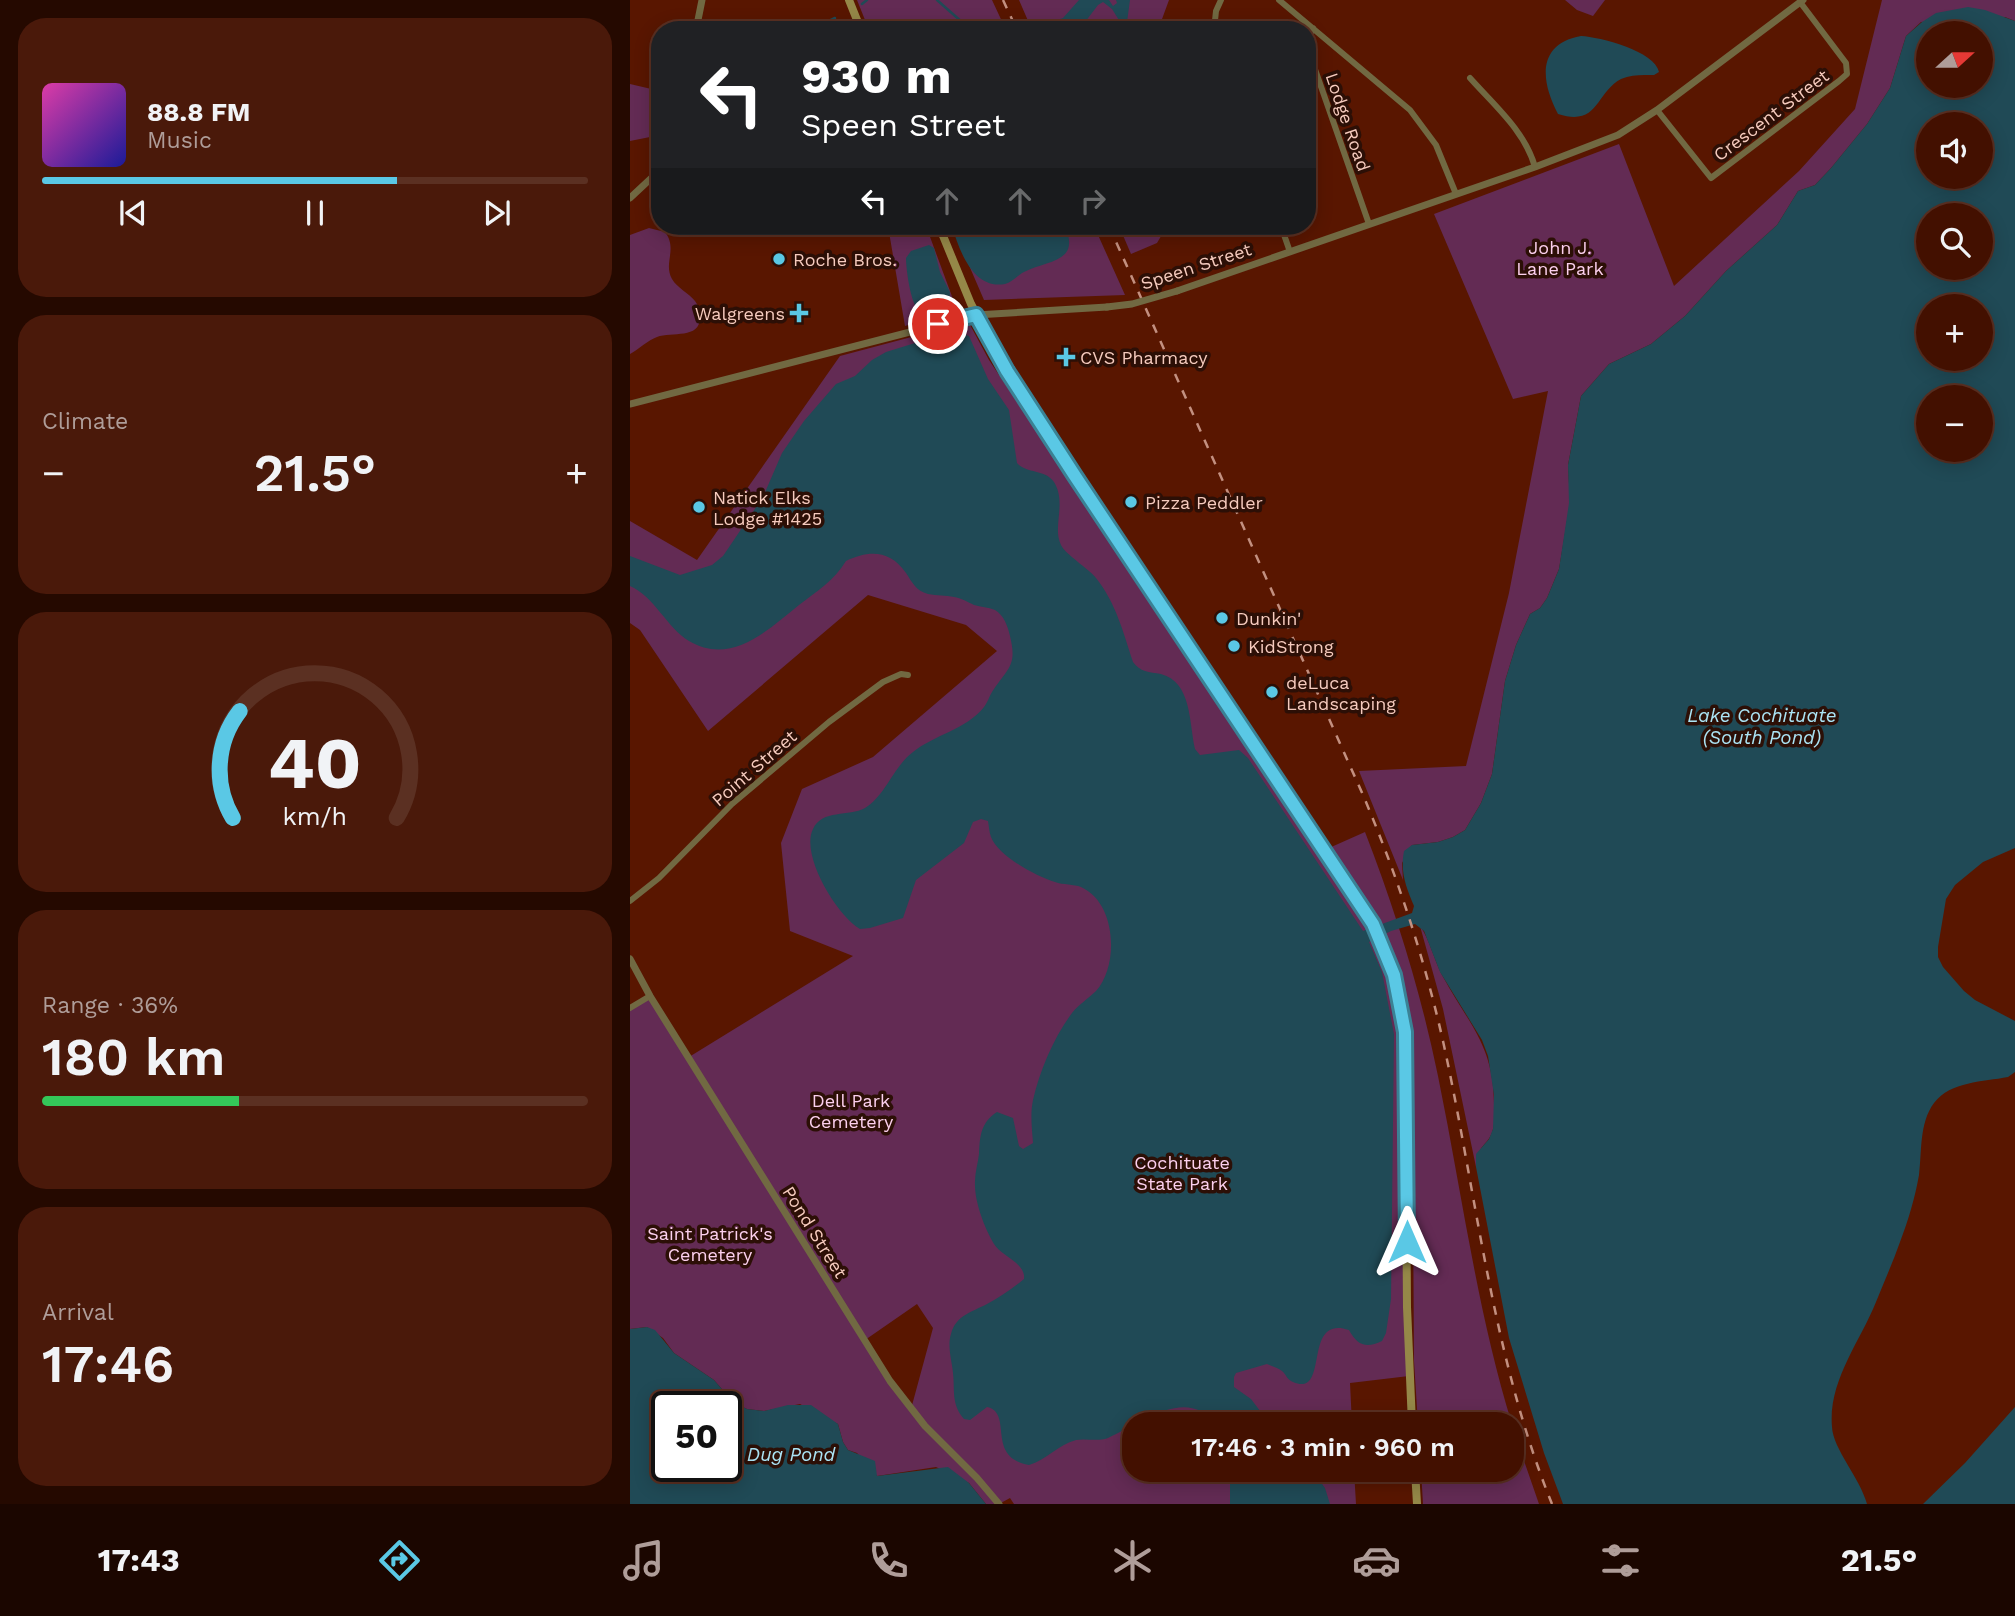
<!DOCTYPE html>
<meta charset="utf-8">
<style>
body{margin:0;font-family:"Work Sans",sans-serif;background:#4a190a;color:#f1f3f6;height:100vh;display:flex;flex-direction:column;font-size:26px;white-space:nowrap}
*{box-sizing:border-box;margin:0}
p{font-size:23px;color:#af9d99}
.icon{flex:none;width:38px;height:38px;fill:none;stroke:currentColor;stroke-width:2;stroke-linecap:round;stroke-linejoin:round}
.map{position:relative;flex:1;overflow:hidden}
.details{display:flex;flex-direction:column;gap:18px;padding:18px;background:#250900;width:630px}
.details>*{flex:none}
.hud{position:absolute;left:21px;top:21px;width:665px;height:214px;border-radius:28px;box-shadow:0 4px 18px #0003,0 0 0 2px #5b3022;background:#202124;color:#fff;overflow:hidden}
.needle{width:46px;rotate:69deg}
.fabs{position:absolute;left:1286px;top:21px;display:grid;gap:14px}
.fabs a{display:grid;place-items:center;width:77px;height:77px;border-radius:50%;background:#431000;box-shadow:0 4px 18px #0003,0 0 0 2px #5b3022;font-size:35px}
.speed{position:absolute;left:21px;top:1391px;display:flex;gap:14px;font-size:35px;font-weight:700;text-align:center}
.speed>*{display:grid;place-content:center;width:91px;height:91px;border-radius:50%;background:#431000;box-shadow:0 4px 18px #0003,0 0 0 2px #5b3022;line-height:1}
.speed .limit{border:4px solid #111;border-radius:10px;background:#fff;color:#111}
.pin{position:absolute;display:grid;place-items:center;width:60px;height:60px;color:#fff;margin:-30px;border:4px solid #fff;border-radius:50%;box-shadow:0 2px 7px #0007}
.me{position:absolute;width:77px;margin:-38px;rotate:0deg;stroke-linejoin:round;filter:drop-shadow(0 0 5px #0008)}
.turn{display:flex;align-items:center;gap:24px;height:147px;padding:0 35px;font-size:32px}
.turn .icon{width:91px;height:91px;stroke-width:2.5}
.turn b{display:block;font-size:49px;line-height:60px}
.lanes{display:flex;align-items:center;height:66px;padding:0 35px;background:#0003;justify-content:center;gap:35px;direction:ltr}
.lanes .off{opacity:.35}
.big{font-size:52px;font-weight:600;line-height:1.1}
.details .card{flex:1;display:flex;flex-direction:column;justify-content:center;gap:10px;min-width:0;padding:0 24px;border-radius:28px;background:#4a190a}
.details .dial{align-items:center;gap:0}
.dial svg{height:182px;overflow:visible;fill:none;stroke:#5b3022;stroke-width:7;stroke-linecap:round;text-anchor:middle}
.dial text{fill:#f1f3f6;stroke:none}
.song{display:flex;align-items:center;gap:21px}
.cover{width:84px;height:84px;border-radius:10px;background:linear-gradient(135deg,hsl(320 70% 55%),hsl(240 70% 35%))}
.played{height:7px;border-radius:4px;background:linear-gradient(90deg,#5ac8e5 65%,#5b3022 65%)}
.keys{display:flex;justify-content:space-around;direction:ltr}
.heat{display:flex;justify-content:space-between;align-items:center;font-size:38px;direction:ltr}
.charge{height:10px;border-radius:5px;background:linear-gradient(90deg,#34c759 36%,#5b3022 0)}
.trip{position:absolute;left:492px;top:1412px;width:402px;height:70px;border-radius:28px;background:#431000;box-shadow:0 4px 18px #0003,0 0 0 2px #5b3022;font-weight:600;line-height:70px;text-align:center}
.tabs{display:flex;height:112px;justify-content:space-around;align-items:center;background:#1b0600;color:#af9d99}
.tabs .icon{width:49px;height:49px}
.tabs .on{color:#5ac8e5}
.tabs b{font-size:32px;color:#f1f3f6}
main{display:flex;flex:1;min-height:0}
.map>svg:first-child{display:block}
</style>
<main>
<section class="details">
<div class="card">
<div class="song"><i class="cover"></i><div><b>88.8 FM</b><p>Music</p></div></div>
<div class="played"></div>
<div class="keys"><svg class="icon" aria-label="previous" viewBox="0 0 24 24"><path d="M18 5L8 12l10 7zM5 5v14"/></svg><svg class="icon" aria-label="pause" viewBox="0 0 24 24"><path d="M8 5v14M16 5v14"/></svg><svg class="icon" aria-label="next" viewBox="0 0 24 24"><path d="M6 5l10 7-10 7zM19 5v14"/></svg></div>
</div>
<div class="card"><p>Climate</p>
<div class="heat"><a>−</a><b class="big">21.5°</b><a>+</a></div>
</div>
<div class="card dial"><svg viewBox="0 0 100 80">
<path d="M14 69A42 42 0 1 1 86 69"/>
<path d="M14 69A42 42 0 0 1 17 22" stroke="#5ac8e5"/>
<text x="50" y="56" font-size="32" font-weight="700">40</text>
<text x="50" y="72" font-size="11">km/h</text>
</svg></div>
<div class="card"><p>Range · 36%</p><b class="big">180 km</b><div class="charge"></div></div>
<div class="card"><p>Arrival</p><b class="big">17:46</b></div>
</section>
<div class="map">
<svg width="1385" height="1504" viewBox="0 0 1385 1504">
<rect width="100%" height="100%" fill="#591600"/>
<path fill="#632b54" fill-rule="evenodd" d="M227,0H362L376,30H280L261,23L239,30Z
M389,0H539L528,30H402Z
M935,0H975L963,16L947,10Z
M1252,0H1385V21L1375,17L1291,22L1276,36L1260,88L1237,124L1201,168L1185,185L1168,191L1147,225L1096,271L1055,316L1021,344L979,364L951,396L938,465L940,503L929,569L917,598L910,608L900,614L886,645L875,681L862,774L851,803L835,830L823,837L808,842L782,845L772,863L773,880L729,771L836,766L879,593L918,391L883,399L804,214L989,144L1044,286L1169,171L1225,109Z
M0,84L30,91V135L0,141Z
M258,226H296L327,310L275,326Z
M322,226H464L495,295L354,300Z
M489,226H537L527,243L501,254Z
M19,228L35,232C48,249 33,263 42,279C47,288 59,293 65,301C68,305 70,310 70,316C71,340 42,331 27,337C18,340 9,349 0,354V235Z
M334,323H339L359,360L712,888L747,934L773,1013L779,1376L720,1383L722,1424H504V1470H724L726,1504H384L380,1498L369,1504H356L339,1483L306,1467L247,1476L227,1453L218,1450L213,1442L208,1424L170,1404L134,1411L117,1409L104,1403L84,1380L44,1353L33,1338L17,1327L0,1329V1008L20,996L59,1057L223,956L160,931L151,843L172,789L243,757L367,651L336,625L238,595L78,731L10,630L0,623V521L67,560L210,356ZM287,1304L303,1328L281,1409L235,1340Z
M735,832C766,912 791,993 808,1076C832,1193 847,1311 882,1424H788L784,1361L782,1050C780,1023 778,995 770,969C756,924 725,886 699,848Z
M790,926C800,940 804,960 812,975C839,1025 865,1046 864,1108C864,1114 865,1123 863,1129C859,1146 847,1143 846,1167L813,1009Z
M882,1426L909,1504H793L791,1470H882Z"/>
<path fill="#204a56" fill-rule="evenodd" d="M449,0H479L483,6L487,3L486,0H500L497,22L492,25L482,9L473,2L468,5L449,30H405L409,26L433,18Z
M1338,7L1355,10L1385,21V848L1353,862L1325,885L1316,899L1308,947V957L1313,967L1334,991L1345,1000L1385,1021V1072L1378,1077C1353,1082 1321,1081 1304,1103C1289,1123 1292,1152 1289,1175C1285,1198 1278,1221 1270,1242C1263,1262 1254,1282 1246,1302C1230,1342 1198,1381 1202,1427C1203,1449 1230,1478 1237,1504H933L914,1453L879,1338L846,1167V1154L859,1139L863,1129L864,1095L858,1056L852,1040L810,972L794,931L785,924L761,931L739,942L752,972L764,1034L761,1299L756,1333L752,1341C736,1349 727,1345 719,1330C671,1314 701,1398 663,1382C657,1380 656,1374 652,1371C648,1368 641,1366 637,1364L606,1373L604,1377V1387L621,1399L640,1424H584C558,1385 508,1425 478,1438C467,1442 457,1438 446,1440C428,1445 416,1460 399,1465C355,1457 384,1413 357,1407L340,1420L334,1419C321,1404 325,1391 323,1373C322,1361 317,1346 321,1334C326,1315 342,1312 357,1304C370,1297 383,1288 394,1279C396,1263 371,1256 364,1244C354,1227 344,1201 345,1181C345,1172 348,1163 349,1154C350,1137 350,1123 367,1112L383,1118L389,1146L393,1149L403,1143C402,1129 400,1114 403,1100C410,1070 424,1037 442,1013C449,1004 458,999 466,991C489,966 487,903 451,887C444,884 433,885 425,882C407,877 368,856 361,837C359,832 359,826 358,821L351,819L343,822L334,843L286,880L273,918L240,928L230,929C207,916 170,855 183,829C192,809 219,817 235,808C256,795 263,767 283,752C304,735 337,729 354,707C358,702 360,694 364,689C379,667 387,665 380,636C378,627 374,615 365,610C358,607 351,607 344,605C338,602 331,598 324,597C316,595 307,596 298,594C286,591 282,582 276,573C260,550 239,550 216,561C204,581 187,591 169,605C138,630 101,666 59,641C36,627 25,597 0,586V556L50,575L82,565L93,556L133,497L152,453L174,421L206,384L225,376L242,360L256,352L324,331L339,336L358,379L379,410L387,463C397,474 415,469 424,482C437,503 422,527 431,545C436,555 458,568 466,578C486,603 493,632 503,662C510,672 519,672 531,674C562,682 559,723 565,749L570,755L609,750L618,758L733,931L782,913L784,906C776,887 770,872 774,851L782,845L808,842L823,837L835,830L851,803L862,774L875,681L886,645L900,614L910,608L917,598L929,569L939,503L938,465L951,396L979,364L1021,344L1055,316L1096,271L1147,225L1168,191L1185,185L1201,168L1237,124L1260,88L1276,36L1292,22L1306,13ZM1298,33H1351V86H1298ZM1298,124H1351V177H1298ZM1298,215H1351V268H1298ZM1298,306H1351V359H1298ZM1298,397H1351V450H1298Z
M951,36C970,37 1025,51 1029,72L1024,75C1013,75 1002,74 991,79C965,93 969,127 928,114C911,82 906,44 951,36Z
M322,226H435C451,263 417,260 394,272C388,275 382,282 375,284C343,290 329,250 322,226Z
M299,245L304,248L310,272L320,292L319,304L315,310C307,310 299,315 292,313C281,310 276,269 276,258L281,251Z
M17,1327L25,1330L44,1353L84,1380L104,1403L117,1409L134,1411L158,1405H181L208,1424L213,1442L218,1450L245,1461L247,1476L318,1467L339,1483L356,1504H0V1329ZM96,1407V1466H37V1407Z
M1385,1407V1504H1293L1335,1463Z
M600,1470H682L695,1488L700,1504H600Z"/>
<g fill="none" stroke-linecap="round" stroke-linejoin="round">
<path stroke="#204a56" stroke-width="2.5" d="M307,0L341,30
M232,4L237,0
M399,28L407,30
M180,30L205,18"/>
<path stroke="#716942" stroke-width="6" d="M649,0L780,110L806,145L826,194
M683,28L678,39L680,55L739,224
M584,30L586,11L591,0
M840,78C864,105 895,131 905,167
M1027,110L1081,178L1209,81L1217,74L1216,63L1170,2
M651,226L660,252
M0,901L29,878L102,804L199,722L253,682L271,674L278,675
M0,1008L20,996"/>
<path stroke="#716942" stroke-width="7" d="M66,30L72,0
M0,198L30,170
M547,291L905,167L988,135L1027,110L1173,0
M0,404L346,315L477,307
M0,959L20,996L260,1381L295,1426L347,1478L369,1504"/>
<path stroke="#958848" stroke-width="8" d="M219,0L231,30
M309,226L341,304L377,371L743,924L764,975L775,1032L777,1307L782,1424
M785,1470L787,1504"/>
<path stroke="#c39080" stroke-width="2.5" stroke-dasharray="9 9" stroke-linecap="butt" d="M373,0L387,30
M479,226L733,795C767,875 794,957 813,1041C847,1196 862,1356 922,1504"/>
<path stroke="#716942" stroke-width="7" d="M477,307L502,304L547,291"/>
</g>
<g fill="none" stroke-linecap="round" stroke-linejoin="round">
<defs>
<path id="route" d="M308,324L346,315L377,371L445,476L743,924L764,975L775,1032L777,1242"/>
</defs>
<use href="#route" stroke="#3a8295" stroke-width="18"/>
<use href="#route" stroke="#5ac8e5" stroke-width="12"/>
</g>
<g fill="#5ac8e5" stroke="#2c0f06" stroke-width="2.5">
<circle cx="149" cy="259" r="7"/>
<path d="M165.5 302.5h7v7h7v7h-7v7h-7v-7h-7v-7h7z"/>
<path d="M432.5 346.5h7v7h7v7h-7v7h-7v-7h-7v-7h7z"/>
<circle cx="501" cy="502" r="7"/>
<circle cx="69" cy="507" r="7"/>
<circle cx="592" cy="618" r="7"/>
<circle cx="604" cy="646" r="7"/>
<circle cx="642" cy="692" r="7"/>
</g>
<g text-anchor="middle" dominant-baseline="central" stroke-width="7" stroke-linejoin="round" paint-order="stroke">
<g font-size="18" fill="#f6cbbe" stroke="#2c0f06">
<text transform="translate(1141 115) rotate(-37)">Crescent Street</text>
<text transform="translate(718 122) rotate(71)">Lodge Road</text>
<text transform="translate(566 266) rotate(-18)">Speen Street</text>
<text transform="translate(124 768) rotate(-41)">Point Street</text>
<text transform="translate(185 1232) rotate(58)">Pond Street</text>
</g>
<g font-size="18" fill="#fcd0ee" stroke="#2c0f06">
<text x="930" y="247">John J.<tspan x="930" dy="21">Lane Park</tspan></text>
<text x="221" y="1100">Dell Park<tspan x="221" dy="21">Cemetery</tspan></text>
<text x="552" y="1162">Cochituate<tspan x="552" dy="21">State Park</tspan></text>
<text x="80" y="1233">Saint Patrick's<tspan x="80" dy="21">Cemetery</tspan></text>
</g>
<g font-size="18" fill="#f6cbbe" stroke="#2c0f06" text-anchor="start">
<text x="163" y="259">Roche Bros.</text>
<text x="155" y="313" text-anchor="end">Walgreens</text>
<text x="450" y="357">CVS Pharmacy</text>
<text x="83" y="497">Natick Elks<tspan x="83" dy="21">Lodge #1425</tspan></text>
<text x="515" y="502">Pizza Peddler</text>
<text x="606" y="618">Dunkin'</text>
<text x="618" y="646">KidStrong</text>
<text x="656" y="682">deLuca<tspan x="656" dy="21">Landscaping</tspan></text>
</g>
<g font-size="19" font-style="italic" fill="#abe4f5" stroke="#2c0f06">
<text x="1132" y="715">Lake Cochituate<tspan x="1132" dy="22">(South Pond)</tspan></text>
<text x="161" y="1454">Dug Pond</text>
</g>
</g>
</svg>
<div class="fabs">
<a><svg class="needle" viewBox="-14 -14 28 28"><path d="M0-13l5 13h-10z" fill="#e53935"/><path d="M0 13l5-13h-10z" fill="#af9d99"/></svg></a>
<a><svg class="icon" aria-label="sound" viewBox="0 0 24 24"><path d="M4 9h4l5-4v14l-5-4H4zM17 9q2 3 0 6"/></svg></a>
<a><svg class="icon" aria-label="search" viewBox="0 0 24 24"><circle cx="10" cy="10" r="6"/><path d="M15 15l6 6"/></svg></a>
<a>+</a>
<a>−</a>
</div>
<div class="speed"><div class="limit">50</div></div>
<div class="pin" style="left:308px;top:324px;background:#d93025"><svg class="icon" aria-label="arrive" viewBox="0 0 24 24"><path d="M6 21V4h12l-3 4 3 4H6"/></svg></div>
<svg class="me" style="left:777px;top:1242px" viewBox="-20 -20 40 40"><path d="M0-17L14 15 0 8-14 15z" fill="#5ac8e5" stroke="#fff" stroke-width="4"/></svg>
<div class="trip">17:46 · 3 min · 960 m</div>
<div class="hud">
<div class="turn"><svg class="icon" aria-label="left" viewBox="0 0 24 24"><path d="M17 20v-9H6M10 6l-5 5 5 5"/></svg><div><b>930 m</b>Speen Street</div></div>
<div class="lanes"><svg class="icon" aria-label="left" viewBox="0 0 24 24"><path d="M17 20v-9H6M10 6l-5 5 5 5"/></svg><svg class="icon off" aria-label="ahead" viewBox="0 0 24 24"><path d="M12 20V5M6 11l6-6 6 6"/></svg><svg class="icon off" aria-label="ahead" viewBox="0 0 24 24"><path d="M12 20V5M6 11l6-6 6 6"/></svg><svg class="icon off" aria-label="right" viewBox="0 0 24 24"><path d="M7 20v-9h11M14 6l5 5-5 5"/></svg></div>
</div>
</div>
</main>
<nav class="tabs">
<b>17:43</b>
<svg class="icon on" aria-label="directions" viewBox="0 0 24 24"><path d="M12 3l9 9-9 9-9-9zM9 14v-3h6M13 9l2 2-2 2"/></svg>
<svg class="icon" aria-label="music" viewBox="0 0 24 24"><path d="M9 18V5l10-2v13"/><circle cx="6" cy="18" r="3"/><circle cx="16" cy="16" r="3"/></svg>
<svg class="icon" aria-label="phone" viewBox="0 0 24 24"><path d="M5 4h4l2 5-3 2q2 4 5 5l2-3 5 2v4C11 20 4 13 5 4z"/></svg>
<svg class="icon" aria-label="climate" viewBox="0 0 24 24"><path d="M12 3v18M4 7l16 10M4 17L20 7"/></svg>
<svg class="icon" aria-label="car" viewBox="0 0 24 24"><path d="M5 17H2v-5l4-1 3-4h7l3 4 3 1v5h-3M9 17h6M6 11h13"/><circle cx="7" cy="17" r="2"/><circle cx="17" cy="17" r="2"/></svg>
<svg class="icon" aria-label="filters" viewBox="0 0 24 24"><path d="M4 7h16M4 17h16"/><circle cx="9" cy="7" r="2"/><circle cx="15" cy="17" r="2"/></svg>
<b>21.5°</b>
</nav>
